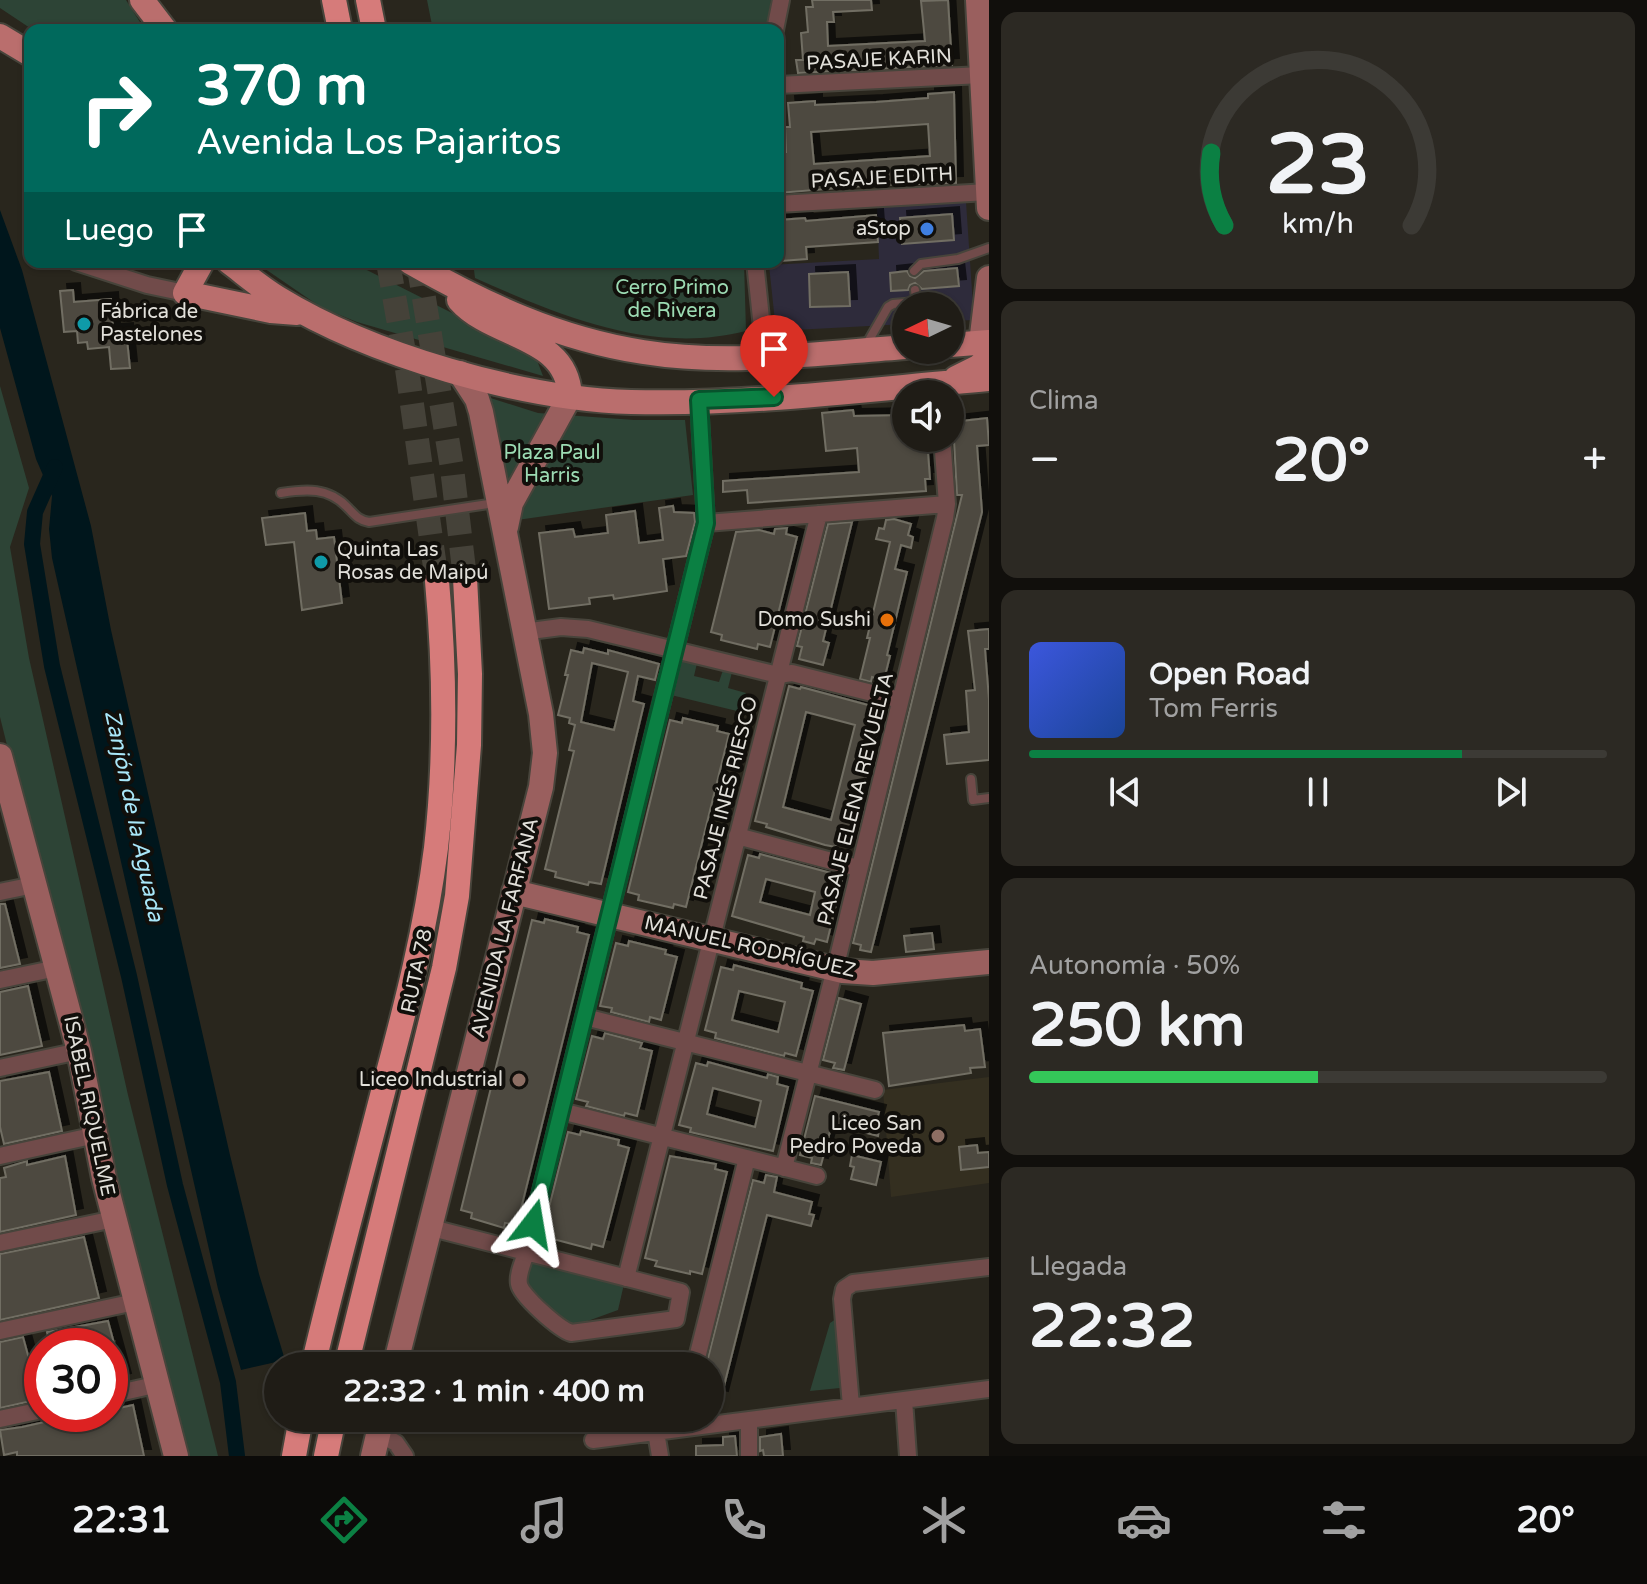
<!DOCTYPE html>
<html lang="es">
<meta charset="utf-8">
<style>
body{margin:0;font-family:"Varela Round",sans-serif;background:#2c2923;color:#f1f3f6;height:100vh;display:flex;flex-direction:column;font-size:30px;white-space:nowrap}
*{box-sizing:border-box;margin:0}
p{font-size:26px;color:#a1a1a1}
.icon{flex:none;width:44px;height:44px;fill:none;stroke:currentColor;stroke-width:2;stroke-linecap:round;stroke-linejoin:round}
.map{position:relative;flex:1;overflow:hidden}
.sheet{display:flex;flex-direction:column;gap:12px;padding:12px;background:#110f0c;width:658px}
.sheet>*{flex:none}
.top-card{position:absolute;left:24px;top:24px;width:760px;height:244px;border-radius:16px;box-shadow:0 2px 6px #0004,0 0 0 2px #3c3a35;background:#00695c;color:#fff;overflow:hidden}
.needle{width:52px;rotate:265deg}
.buttons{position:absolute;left:892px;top:292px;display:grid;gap:16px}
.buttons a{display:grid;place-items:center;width:72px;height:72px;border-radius:50%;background:#1f1c16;box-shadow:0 2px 6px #0004,0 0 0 2px #3c3a35;font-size:40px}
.speed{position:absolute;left:24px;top:1328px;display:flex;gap:16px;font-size:40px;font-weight:700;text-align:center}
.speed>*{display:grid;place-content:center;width:104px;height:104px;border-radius:50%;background:#1f1c16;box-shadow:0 2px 6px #0004,0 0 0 2px #3c3a35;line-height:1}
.speed .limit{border:12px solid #d22;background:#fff;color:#111}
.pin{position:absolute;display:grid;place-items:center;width:68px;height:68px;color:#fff;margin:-82px -34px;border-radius:50% 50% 50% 0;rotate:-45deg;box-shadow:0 0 8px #0007}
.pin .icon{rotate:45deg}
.me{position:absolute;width:88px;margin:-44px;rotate:14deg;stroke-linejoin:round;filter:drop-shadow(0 0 6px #0008)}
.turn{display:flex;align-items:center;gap:28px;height:168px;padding:0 40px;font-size:36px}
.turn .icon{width:104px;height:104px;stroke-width:2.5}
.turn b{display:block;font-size:56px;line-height:68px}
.then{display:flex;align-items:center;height:76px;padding:0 40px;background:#0003;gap:16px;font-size:30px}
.big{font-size:60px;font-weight:700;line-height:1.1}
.sheet .card{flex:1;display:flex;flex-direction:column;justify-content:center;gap:12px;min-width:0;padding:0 28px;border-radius:16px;background:#2c2923}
.sheet .dial{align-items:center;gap:0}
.dial svg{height:208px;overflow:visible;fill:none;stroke:#3c3a35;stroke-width:7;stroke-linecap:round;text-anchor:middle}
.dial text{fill:#f1f3f6;stroke:none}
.song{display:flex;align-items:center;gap:24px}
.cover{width:96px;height:96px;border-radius:12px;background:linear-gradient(135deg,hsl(230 70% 55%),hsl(220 70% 35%))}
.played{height:8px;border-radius:4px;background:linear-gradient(90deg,#0b8043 75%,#3c3a35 75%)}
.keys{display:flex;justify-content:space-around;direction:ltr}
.heat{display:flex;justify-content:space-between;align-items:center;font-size:44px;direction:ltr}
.charge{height:12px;border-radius:6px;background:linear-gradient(90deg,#34c759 50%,#3c3a35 0)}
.trip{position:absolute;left:264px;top:1352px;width:460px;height:80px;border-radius:40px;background:#1f1c16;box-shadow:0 2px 6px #0004,0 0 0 2px #3c3a35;font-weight:700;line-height:80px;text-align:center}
.tabs{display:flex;height:128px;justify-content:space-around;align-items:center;background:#0c0b09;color:#a1a1a1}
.tabs .icon{width:56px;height:56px}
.tabs .current{color:#0b8043}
.tabs b{font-size:36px;color:#f1f3f6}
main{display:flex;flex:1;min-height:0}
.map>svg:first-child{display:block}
</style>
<main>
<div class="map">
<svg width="989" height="1456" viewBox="0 0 989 1456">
<defs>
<filter id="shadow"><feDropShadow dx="7" dy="-7" stdDeviation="0" flood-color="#0009"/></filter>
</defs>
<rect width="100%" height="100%" fill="#29261d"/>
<path fill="#2e2b3b" d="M966,202L974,320L950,321V306H906V324L776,331L769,265L879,259L877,208Z"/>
<path fill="#342f20" d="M989,1077V1183L891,1197L883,1090Z"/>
<path fill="#2d4436" d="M0,0H126L145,30H33L0,8Z
M427,0H771L766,30H433Z
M255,262H351L535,355L543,376L357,322L322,308Z
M473,262H744L746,331C652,355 560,316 475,278Z
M0,386L29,488L10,547L29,658L128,1095L218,1456H184L0,717Z
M478,394L538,413L634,420H685L693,495L510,521Z
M681,655L698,659L694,676L719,682L723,670L732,672L728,688L746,693L741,712L671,695Z
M531,1260L624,1284L618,1310L574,1326L568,1325L525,1284Z
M836,1319L840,1388L810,1391L830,1323Z"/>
<path fill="#00161c" d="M0,210L22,270L91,526L111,630L230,1155L259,1274L285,1360L241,1370L218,1289L52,558L49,529L52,496L36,459L0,328Z"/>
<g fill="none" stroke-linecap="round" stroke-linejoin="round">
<path stroke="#00161c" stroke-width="16" d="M55,467L35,512L32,544L52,666L129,976L175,1185L228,1382L237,1456"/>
</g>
<path fill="#4e4a40" stroke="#716e63" stroke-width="2" fill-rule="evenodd" filter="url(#shadow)" d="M812,0H871L872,10L833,12L834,22H827L828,46L925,41L921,1L948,0L952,65L798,73L796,60H803L801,33L808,32L806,7H813Z
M954,92L956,183L876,185L778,193V178H781L780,152H786L785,127H790L788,103L815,101V105L876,102L928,98V94ZM928,124L930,156L814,164L811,132Z
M952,214L954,240L902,244L900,218Z
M876,215L878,242L806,247L807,259L781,261L779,220L805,218L806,221Z
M957,268L959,286L922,289L915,283L910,285L908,290L891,291L890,273L907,271L910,276L915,278L924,271Z
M848,272L850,306L810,307L809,274Z
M73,290L74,302L111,299L113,331L126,330L130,368L111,369L109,347L88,349L87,342L78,343L77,331L64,332L60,291Z
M853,410L854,416L906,415V438H931L932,452H928L930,479H925L926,491L748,503L747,490L723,492V481L859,472L857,448L826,451L822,413Z
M987,418L989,445L977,446L982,512L871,952L860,950L861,945L853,943L962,495H957L953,422Z
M673,506L674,512L694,513L695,522L686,556L663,559L667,591L614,599L613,595L589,598L590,604L549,609L539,533L573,529L575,537L608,533L606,515L635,511L639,543L663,540L659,508Z
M305,513L307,531L316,530L317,539L334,537L342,603L302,610L294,542L266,545L262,518Z
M894,519L911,524L908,535L913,537L911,548L901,545L895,569L907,572L887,655L890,656L884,680L872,677L871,682L860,679L870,638H867L890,542L876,539L879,528L884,529L886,520Z
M852,522L823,641L829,643L823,665L799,659L802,647L797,646L828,524Z
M787,528L786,534L797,537L770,647L758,644L757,649L721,640L722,635L711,632L736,532L759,530L774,534L775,529Z
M989,629V649H985L989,699V760L947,764L944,735L969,732L966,691L975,690L968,631Z
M584,648L608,654V650L659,664L655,680L638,676L633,701L644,704L601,884L589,882L588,885L555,877L556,872L545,869L574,751L569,750L575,725L569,723L570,718L558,715L568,675H565L571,650L583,653ZM592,663L628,672L614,730L581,722Z
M789,686L800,689L801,687L883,709L849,845L837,842L836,847L825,845L766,827L767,824L755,821ZM806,712L855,725L831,820L783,807Z
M683,718L718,726L717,731L729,734L686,907L674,904L673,908L638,900L639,895L628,892L670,720L682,723Z
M760,854L831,873L830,876L842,879L827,942L816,939L814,944L803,941L804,937L732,916L748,855L759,858ZM766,879L815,892L810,915L760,902Z
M0,904H5L20,964L0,968Z
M545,919L578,927L577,932L589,935L517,1225L505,1223L504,1228L471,1218L472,1213L461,1210L532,920L544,923Z
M932,933L934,949L906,952L904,936Z
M629,941L666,950L665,954L677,957L661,1020L650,1017L649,1022L611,1012L612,1008L600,1006L616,943L628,946Z
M734,965L802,983L801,988L813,991L796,1056L785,1053L784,1056L715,1038L716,1033L705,1030L721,967L733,970ZM739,991L785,1002L778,1032L732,1020Z
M28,986L42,1046L0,1055V992Z
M839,998L861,1004L844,1070L833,1068L835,1063L823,1060Z
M964,1025L965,1031L980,1029L985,1067L970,1068L971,1073L889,1086L883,1033Z
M605,1033L642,1043L640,1048L652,1051L637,1116L625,1113L624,1116L586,1106L588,1102L576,1099L592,1036L603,1039Z
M708,1062L767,1078L768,1074L778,1077L777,1084L788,1087L773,1151L690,1132L691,1128L679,1125L696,1063L707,1066ZM713,1088L761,1101L755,1127L707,1114Z
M49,1072L62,1131L4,1144L0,1127V1081Z
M815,1096L879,1112L876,1123L880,1125L878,1136L832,1124L821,1165L811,1163L812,1158L800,1155Z
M581,1131L619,1140L618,1145L629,1148L603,1247L592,1244L591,1249L553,1239L554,1234L543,1231L568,1132L580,1135Z
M977,1145L978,1153L989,1152V1167L961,1170L959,1147Z
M852,1155L881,1162L876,1185L851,1179L854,1167L850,1166Z
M65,1156L76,1215L0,1232V1178L6,1177L4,1168L27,1161V1165Z
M670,1156L716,1164L715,1169L727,1172L702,1274L690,1271V1274L655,1266L657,1261L645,1258Z
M766,1175L777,1177L774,1192L812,1202L809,1214L814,1215L811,1226L767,1215L721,1398L710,1395V1366H706L753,1180L764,1183Z
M84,1237L99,1298L0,1320V1254Z
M108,1321L124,1380L110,1384V1346H50L47,1332Z
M23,1337L40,1399L0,1408V1342Z
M133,1405L144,1456H17V1452L4,1455L0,1430L22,1427L80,1414H111L110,1410Z
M781,1434L783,1456H764L763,1450L760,1451V1437Z
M735,1436L737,1456H696V1446L723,1445V1437Z"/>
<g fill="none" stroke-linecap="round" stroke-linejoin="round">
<path stroke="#454239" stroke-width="24" stroke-dasharray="24 12" stroke-linecap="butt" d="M388,262L407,369L437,581
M418,262L452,468L465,578"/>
<defs>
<path id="lane" d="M914,271L921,264L958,259L989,248
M915,290L917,305
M865,347L888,307L893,304L916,302
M281,493C306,489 329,487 348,508C355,515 358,520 369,522L495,503
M971,779L973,800L989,798"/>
<path id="street" d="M775,30L781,0
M778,85L982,75
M778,204L988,192
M76,262L147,285L185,293
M755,262L765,356
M706,523L947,504
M523,632L561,627L588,629L778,675L792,673L900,700
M737,836L858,868
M0,892L34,885
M0,980L57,968
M585,1017L875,1090
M0,1068L79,1051
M561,1111L817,1176
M0,1156L96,1135
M784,1168L838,957L945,518L947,504L942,438
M428,1227C513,1249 597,1270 681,1292L676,1319L571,1333C559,1329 521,1296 519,1284C517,1274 524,1261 526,1252L706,523L699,400
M0,1243L114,1219
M626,1278L819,514
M0,1331L135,1302
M695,1366L747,1158
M110,1395L159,1384
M904,1400L908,1456
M851,1406L842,1299L844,1289L853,1283L989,1267
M0,1419L42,1410
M749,1420V1456
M656,1432L660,1456
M378,1433L396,1443L405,1456
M593,1440L989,1389"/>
<path id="secondary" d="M978,0L989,208
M981,343L989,278
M506,527L511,503L570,396
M0,756L79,1051L104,1178L176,1456
M514,892L843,971L873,973L989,962
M395,1366L541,787L545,753L541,714L481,412L477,399L460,373
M373,1456L382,1418"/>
<path id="primary" d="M142,0L165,30
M0,36L30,54
M202,262L185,293L271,311L297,313
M229,262C245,274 261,288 278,298C371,355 522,399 631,402C750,405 870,389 989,379
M410,262C484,304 558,339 643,352C729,366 820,353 906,347
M459,300C493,339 567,334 570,396
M950,345L989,342
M956,378L978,367L989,358"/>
<path id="highway" d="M334,0L340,30
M368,0L374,30
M313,1366C335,1272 361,1178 385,1084C406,1006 426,928 436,848C446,760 445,669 437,581
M346,1366L444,968L457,896L469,745L470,674L465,578
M294,1456L301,1418
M326,1456L334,1418"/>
</defs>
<use href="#lane" stroke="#47443b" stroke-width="12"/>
<use href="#street" stroke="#47443b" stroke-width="20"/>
<use href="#secondary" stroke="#47443b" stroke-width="28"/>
<use href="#primary" stroke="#47443b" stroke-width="28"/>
<use href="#highway" stroke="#47443b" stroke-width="28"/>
<use href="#lane" stroke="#714b4a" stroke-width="8"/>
<use href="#street" stroke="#714b4a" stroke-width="16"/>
<use href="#secondary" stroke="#9a5f5e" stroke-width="24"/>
<use href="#primary" stroke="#ba6e6d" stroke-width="24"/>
<use href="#highway" stroke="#d67b7a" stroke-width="24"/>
</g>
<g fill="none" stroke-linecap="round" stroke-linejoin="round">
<defs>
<path id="route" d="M533,1224L706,523L699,400L774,397"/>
</defs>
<use href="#route" stroke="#07532c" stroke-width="20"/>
<use href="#route" stroke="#0b8043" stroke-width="14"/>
</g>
<circle fill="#3f7fe0" stroke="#110f0b" stroke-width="3" cx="927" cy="229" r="8"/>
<g fill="#0f9aa8" stroke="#110f0b" stroke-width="3">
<circle cx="84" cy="324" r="8"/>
<circle cx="321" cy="562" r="8"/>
</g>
<circle fill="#e8710a" stroke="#110f0b" stroke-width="3" cx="887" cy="620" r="8"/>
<g fill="#8d6e63" stroke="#110f0b" stroke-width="3">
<circle cx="519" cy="1080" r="8"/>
<circle cx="938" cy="1136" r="8"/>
</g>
<g text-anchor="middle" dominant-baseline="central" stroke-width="8" stroke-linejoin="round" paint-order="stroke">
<g font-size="20" fill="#e2e0da" stroke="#110f0b">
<text transform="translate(879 60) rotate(-3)">PASAJE KARIN</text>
<text transform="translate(882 178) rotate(-3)">PASAJE EDITH</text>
<text transform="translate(726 798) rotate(-76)">PASAJE INÉS RIESCO</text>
<text transform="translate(856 799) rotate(-76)">PASAJE ELENA REVUELTA</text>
<text transform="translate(505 928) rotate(-76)">AVENIDA LA FARFANA</text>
<text transform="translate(750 947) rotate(13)">MANUEL RODRÍGUEZ</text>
<text transform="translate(417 971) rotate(-78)">RUTA 78</text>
<text transform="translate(89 1106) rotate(78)">ISABEL RIQUELME</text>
</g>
<g font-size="20" fill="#e2e0da" stroke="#110f0b" text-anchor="end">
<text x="911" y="229">aStop</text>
<text x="100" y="312" text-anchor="start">Fábrica de<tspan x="100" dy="23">Pastelones</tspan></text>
<text x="337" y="550" text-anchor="start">Quinta Las<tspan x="337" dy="23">Rosas de Maipú</tspan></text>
<text x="871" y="620">Domo Sushi</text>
<text x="503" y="1080">Liceo Industrial</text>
<text x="922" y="1124">Liceo San<tspan x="922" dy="23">Pedro Poveda</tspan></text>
</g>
<g font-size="20" fill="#9cdbb3" stroke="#110f0b">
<text x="672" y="288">Cerro Primo<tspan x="672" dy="23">de Rivera</tspan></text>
<text x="552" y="453">Plaza Paul<tspan x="552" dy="23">Harris</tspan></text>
</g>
<g font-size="22" font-style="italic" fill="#a9e7f9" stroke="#110f0b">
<text transform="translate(134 816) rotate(78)">Zanjón de la Aguada</text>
</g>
</g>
</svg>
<div class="buttons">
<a><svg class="needle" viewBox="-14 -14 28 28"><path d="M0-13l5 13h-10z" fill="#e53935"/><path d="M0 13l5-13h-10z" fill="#a1a1a1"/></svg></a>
<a><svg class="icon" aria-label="sound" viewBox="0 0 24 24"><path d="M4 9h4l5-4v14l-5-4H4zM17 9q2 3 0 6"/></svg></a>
</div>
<div class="speed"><div class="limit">30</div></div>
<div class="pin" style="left:774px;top:397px;background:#d93025"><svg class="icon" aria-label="arrive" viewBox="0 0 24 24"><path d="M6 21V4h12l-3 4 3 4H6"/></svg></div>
<svg class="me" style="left:533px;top:1224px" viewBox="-20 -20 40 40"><path d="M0-17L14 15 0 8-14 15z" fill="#0b8043" stroke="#fff" stroke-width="4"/></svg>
<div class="trip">22:32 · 1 min · 400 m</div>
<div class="top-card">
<div class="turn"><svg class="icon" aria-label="right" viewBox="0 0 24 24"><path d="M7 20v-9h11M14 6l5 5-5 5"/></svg><div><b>370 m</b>Avenida Los Pajaritos</div></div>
<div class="then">Luego<svg class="icon" aria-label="arrive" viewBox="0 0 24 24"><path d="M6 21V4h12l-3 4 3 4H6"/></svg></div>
</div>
</div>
<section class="sheet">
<div class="card dial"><svg viewBox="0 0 100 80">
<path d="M14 69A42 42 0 1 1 86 69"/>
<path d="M14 69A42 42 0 0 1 9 41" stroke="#0b8043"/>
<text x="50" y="56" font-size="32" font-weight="700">23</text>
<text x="50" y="72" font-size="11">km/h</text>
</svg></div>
<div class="card"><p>Clima</p>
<div class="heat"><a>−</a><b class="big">20°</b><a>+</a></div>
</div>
<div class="card">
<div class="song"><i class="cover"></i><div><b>Open Road</b><p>Tom Ferris</p></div></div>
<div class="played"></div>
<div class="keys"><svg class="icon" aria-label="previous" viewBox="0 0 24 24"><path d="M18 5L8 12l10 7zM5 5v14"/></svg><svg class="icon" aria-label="pause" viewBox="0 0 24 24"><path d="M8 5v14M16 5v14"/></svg><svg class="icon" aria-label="next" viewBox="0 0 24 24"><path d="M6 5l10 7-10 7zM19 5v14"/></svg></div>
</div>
<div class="card"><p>Autonomía · 50%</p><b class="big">250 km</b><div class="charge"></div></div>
<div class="card"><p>Llegada</p><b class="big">22:32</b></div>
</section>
</main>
<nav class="tabs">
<b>22:31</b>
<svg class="icon current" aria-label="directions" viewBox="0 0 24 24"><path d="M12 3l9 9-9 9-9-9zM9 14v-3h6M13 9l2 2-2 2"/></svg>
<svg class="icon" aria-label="music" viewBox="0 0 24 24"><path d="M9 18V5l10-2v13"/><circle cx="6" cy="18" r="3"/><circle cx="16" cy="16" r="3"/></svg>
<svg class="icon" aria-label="phone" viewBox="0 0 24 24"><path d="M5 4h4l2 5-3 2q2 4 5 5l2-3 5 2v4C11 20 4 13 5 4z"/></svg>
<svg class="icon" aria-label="climate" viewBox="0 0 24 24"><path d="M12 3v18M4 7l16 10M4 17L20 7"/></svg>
<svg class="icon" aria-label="car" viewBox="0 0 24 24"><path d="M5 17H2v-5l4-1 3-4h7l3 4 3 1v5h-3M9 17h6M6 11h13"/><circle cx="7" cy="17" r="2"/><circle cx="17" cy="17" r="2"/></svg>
<svg class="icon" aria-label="filters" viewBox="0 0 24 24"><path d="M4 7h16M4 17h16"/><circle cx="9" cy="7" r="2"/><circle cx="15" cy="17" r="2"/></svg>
<b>20°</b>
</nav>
